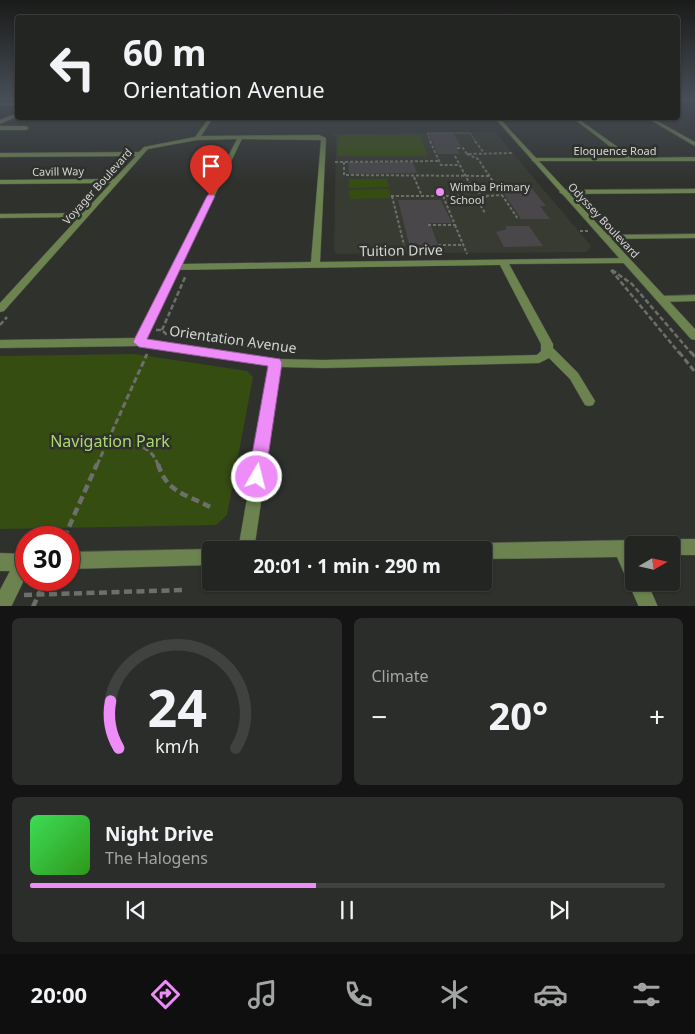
<!DOCTYPE html>
<meta charset="utf-8">
<style>
body{margin:0;font-family:"Noto Sans",sans-serif;background:#2b2d2a;color:#f1f3f6;height:100vh;display:flex;flex-direction:column;font-size:19px;white-space:nowrap}
*{box-sizing:border-box;margin:0}
p{font-size:16px;color:#a3a5a5}
.icon{flex:none;width:28px;height:28px;fill:none;stroke:currentColor;stroke-width:2;stroke-linecap:round;stroke-linejoin:round}
.map{position:relative;height:606px;overflow:hidden}
.drawer{display:flex;flex-direction:column;gap:12px;padding:12px;background:#131413;flex:1}
.drawer>*{flex:none}
.hud{position:absolute;left:15px;top:15px;width:665px;height:105px;border-radius:5px;box-shadow:0 1px 4px #0004,0 0 0 1px #404240;background:#232522;color:#f1f3f6;overflow:hidden}
.needle{width:32px;rotate:81deg}
.tools{position:absolute;left:625px;top:536px;display:grid;gap:10px}
.tools a{display:grid;place-items:center;width:55px;height:55px;border-radius:5px;background:#232522;box-shadow:0 1px 4px #0004,0 0 0 1px #404240;font-size:25px}
.speed{position:absolute;left:15px;top:526px;display:flex;gap:10px;font-size:25px;font-weight:700;text-align:center}
.speed>*{display:grid;place-content:center;width:65px;height:65px;border-radius:50%;background:#232522;box-shadow:0 1px 4px #0004,0 0 0 1px #404240;line-height:1}
.speed .limit{border:8px solid #d22;background:#fff;color:#111}
.pin{position:absolute;display:grid;place-items:center;width:42px;height:42px;color:#fff;margin:-51px -21px;border-radius:50% 50% 50% 0;rotate:-45deg;box-shadow:0 0 5px #0007}
.pin .icon{rotate:45deg}
.me{position:absolute;width:55px;margin:-28px;rotate:8deg;stroke-linejoin:round;filter:drop-shadow(0 0 4px #0008)}
.turn{display:flex;align-items:center;gap:18px;height:105px;padding:0 25px;font-size:22px}
.turn .icon{width:65px;height:65px;stroke-width:2.5}
.turn b{display:block;font-size:35px;line-height:42px}
.big{font-size:38px;font-weight:700;line-height:1.1}
.drawer .card{flex:1;display:flex;flex-direction:column;justify-content:center;gap:8px;min-width:0;padding:0 18px;border-radius:8px;background:#2b2d2a}
.drawer .dial{align-items:center;gap:0}
.dial svg{height:130px;overflow:visible;fill:none;stroke:#404240;stroke-width:7;stroke-linecap:round;text-anchor:middle}
.dial text{fill:#f1f3f6;stroke:none}
.song{display:flex;align-items:center;gap:15px}
.cover{width:60px;height:60px;border-radius:8px;background:linear-gradient(135deg,hsl(130 70% 55%),hsl(110 70% 35%))}
.played{height:5px;border-radius:2px;background:linear-gradient(90deg,#ee8cf8 45%,#404240 45%)}
.keys{display:flex;justify-content:space-around;direction:ltr}
.heat{display:flex;justify-content:space-between;align-items:center;font-size:28px;direction:ltr}
.drawer .tiles{flex:1;display:grid;gap:12px;grid-template-columns:1fr 1fr}
.card:last-child{grid-column:span 2}
.trip{position:absolute;left:202px;top:541px;width:290px;height:50px;border-radius:5px;background:#232522;box-shadow:0 1px 4px #0004,0 0 0 1px #404240;font-weight:700;line-height:50px;text-align:center}
.dock{display:flex;height:80px;justify-content:space-around;align-items:center;background:#0e0f0e;color:#a3a5a5}
.dock .icon{width:35px;height:35px}
.dock .active{color:#ee8cf8}
.dock b{font-size:22px;color:#f1f3f6}
.map>svg:first-child{display:block}
</style>
<div class="map">
<svg width="695" height="607" viewBox="0 0 695 607">
<rect width="100%" height="100%" fill="#2f312d"/>
<path fill="#373b32" d="M495,132L591,246L587,252L338,254L334,252L336,137L329,134Z"/>
<path fill="#364d12" d="M338,135H420L428,156H337Z
M349,179H387L389,187L349,188Z
M389,189L391,198L350,199L349,190Z
M135,354L247,371L253,377L227,515L216,525L0,529V356Z"/>
<path fill="#4a474a" d="M428,133H453L461,146H456L460,154H438Z
M348,162H413L417,173L349,174Z
M498,185H529L546,206H540L550,219H521Z
M398,200H441L452,223H430L439,248H410Z
M505,226H529L543,246L504,247L496,232L507,229Z"/>
<g fill="none" stroke-linecap="round" stroke-linejoin="round">
<defs>
<path id="minor" d="M0,103H18V105H0Z
M18,113V116L0,124V120Z
M209,118H213L201,136L319,135L326,138L320,262L629,258L630,260L629,262L626,263L509,264L553,344V348L578,373L595,401L593,405L589,406L585,405L570,379L549,358L539,363L323,368L281,367L254,550H238L270,366L139,346L0,348V340L135,338L237,139L197,140L148,149L4,311L0,312V303L79,217L0,218V214L83,213L111,183L0,184V180L114,179L136,156L0,157V153L139,152L144,147L195,137ZM242,139L321,140L311,262L182,264ZM500,265L541,344V351L537,355L323,360L276,359L146,339L179,270Z
M573,118H577L633,158L695,157V161H532V159L534,158H625Z
M647,118H652L695,142V146Z
M0,126H26L29,128L26,130H0Z
M695,189V193L562,194L559,192L562,190Z
M695,234V238L605,239L601,237L605,235Z
M695,295V301L661,302L656,299L661,296Z
M671,539H695V555H671V545H663L665,541Z
M634,540L640,542L641,545H634V582H647L658,607H639L617,557L484,559V550H476L478,545L484,543Z
M211,549L215,550H211V565L69,569V552Z
M0,553L26,554V576L11,607H0V590L10,571H0Z"/>
<path id="tertiary" d="M495,118H499L695,329V340L691,339Z"/>
</defs>
<use href="#minor" stroke="#4d4f4b" stroke-width="1"/>
<use href="#tertiary" stroke="#4d4f4b" stroke-width="1"/>
<path stroke="#6d6f6b" stroke-width="1" stroke-dasharray="2.5 1" stroke-linecap="butt" d="M431,142L427,133H470L476,142"/>
<path stroke="#6d6f6b" stroke-width="2" stroke-dasharray="3 2" stroke-linecap="butt" d="M430,141L441,165H459
M475,141L484,153
M457,148H463L467,154L514,153
M467,154L478,159L518,219
M455,156L473,190
M335,162L438,161
M344,162V175L490,176
M414,177L422,196
M473,191L484,194L486,197L478,201L463,196L464,193Z
M391,196H463
M392,196L404,245
M486,196L502,195
M478,201L485,213
M428,225H455L443,196
M455,225L467,254
M580,231H588
M438,245H463"/>
<path stroke="#6d6f6b" stroke-width="2.5" stroke-dasharray="5 2.5" stroke-linecap="butt" d="M611,270L680,354
M612,270L632,284L692,354
M0,325L7,317
M156,330H162L166,334L258,348
M162,330L186,275"/>
<path stroke="#6d6f6b" stroke-width="3" stroke-dasharray="6 3" stroke-linecap="butt" d="M679,352L695,372
M691,352L695,357
M108,442C129,443 150,442 158,465
M97,465L147,354"/>
<path stroke="#6d6f6b" stroke-width="4.5" stroke-dasharray="8 4.5" stroke-linecap="butt" d="M158,464C167,493 186,494 210,507
M64,538L97,464
M24,595L183,590
M33,607L45,580"/>
<use href="#minor" fill="#6c8350" fill-rule="evenodd"/>
<use href="#tertiary" fill="#6c8350" fill-rule="evenodd"/>
</g>
<linearGradient id="sky" x2="0" y2="1"><stop stop-color="#1a1b19"/><stop offset="0.54" stop-color="#474e57"/><stop offset="1" stop-color="#474e57" stop-opacity="0"/></linearGradient>
<rect width="695" height="183" fill="url(#sky)"/>
<path fill="#ee8cf8" stroke="#9b5ba1" d="M211,193L215,196L147,339L280,359L282,363L265,477L263,482L257,485L251,482L248,477L268,366L139,347L133,342L207,196Z"/>
<circle fill="#ee8cf8" stroke="#2f312d" stroke-width="2" cx="440" cy="192" r="5"/>
<g text-anchor="middle" dominant-baseline="central" stroke-width="5" stroke-linejoin="round" paint-order="stroke">
<g font-size="11" fill="#d5d6d4" stroke="#2f312d">
<text x="615" y="150">Eloquence Road</text>
<text transform="translate(58 171) rotate(-1)">Cavill Way</text>
<text transform="translate(97 186) rotate(-48)">Voyager Boulevard</text>
<text transform="translate(604 220) rotate(47)">Odyssey Boulevard</text>
</g>
<g font-size="11" fill="#d5d6d4" stroke="#2f312d" text-anchor="start">
<text x="450" y="186">Wimba Primary<tspan x="450" dy="13">School</tspan></text>
</g>
<g font-size="14" fill="#d5d6d4" stroke="#2f312d">
<text transform="translate(401 250) rotate(-1)">Tuition Drive</text>
<text transform="translate(233 339) rotate(8)">Orientation Avenue</text>
</g>
<g font-size="16" fill="#abd86d" stroke="#2f312d">
<text x="110" y="441">Navigation Park</text>
</g>
</g>
</svg>
<div class="tools">
<a><svg class="needle" viewBox="-14 -14 28 28"><path d="M0-13l5 13h-10z" fill="#e53935"/><path d="M0 13l5-13h-10z" fill="#a3a5a5"/></svg></a>
</div>
<div class="speed"><div class="limit">30</div></div>
<div class="pin" style="left:211px;top:196px;background:#d93025"><svg class="icon" aria-label="arrive" viewBox="0 0 24 24"><path d="M6 21V4h12l-3 4 3 4H6"/></svg></div>
<svg class="me" style="left:257px;top:477px" viewBox="-20 -20 40 40"><circle r="17" fill="#ee8cf8" stroke="#fff" stroke-width="3"/><path d="M0-11L8 9 0 5-8 9z" fill="#fff"/></svg>
<div class="trip">20:01 · 1 min · 290 m</div>
<div class="hud">
<div class="turn"><svg class="icon" aria-label="left" viewBox="0 0 24 24"><path d="M17 20v-9H6M10 6l-5 5 5 5"/></svg><div><b>60 m</b>Orientation Avenue</div></div>
</div>
</div>
<section class="drawer">
<div class="tiles">
<div class="card dial"><svg viewBox="0 0 100 80">
<path d="M14 69A42 42 0 1 1 86 69"/>
<path d="M14 69A42 42 0 0 1 9 40" stroke="#ee8cf8"/>
<text x="50" y="56" font-size="32" font-weight="700">24</text>
<text x="50" y="72" font-size="11">km/h</text>
</svg></div>
<div class="card"><p>Climate</p>
<div class="heat"><a>−</a><b class="big">20°</b><a>+</a></div>
</div>
<div class="card">
<div class="song"><i class="cover"></i><div><b>Night Drive</b><p>The Halogens</p></div></div>
<div class="played"></div>
<div class="keys"><svg class="icon" aria-label="previous" viewBox="0 0 24 24"><path d="M18 5L8 12l10 7zM5 5v14"/></svg><svg class="icon" aria-label="pause" viewBox="0 0 24 24"><path d="M8 5v14M16 5v14"/></svg><svg class="icon" aria-label="next" viewBox="0 0 24 24"><path d="M6 5l10 7-10 7zM19 5v14"/></svg></div>
</div>
</div>
</section>
<nav class="dock">
<b>20:00</b>
<svg class="icon active" aria-label="directions" viewBox="0 0 24 24"><path d="M12 3l9 9-9 9-9-9zM9 14v-3h6M13 9l2 2-2 2"/></svg>
<svg class="icon" aria-label="music" viewBox="0 0 24 24"><path d="M9 18V5l10-2v13"/><circle cx="6" cy="18" r="3"/><circle cx="16" cy="16" r="3"/></svg>
<svg class="icon" aria-label="phone" viewBox="0 0 24 24"><path d="M5 4h4l2 5-3 2q2 4 5 5l2-3 5 2v4C11 20 4 13 5 4z"/></svg>
<svg class="icon" aria-label="climate" viewBox="0 0 24 24"><path d="M12 3v18M4 7l16 10M4 17L20 7"/></svg>
<svg class="icon" aria-label="car" viewBox="0 0 24 24"><path d="M5 17H2v-5l4-1 3-4h7l3 4 3 1v5h-3M9 17h6M6 11h13"/><circle cx="7" cy="17" r="2"/><circle cx="17" cy="17" r="2"/></svg>
<svg class="icon" aria-label="filters" viewBox="0 0 24 24"><path d="M4 7h16M4 17h16"/><circle cx="9" cy="7" r="2"/><circle cx="15" cy="17" r="2"/></svg>
</nav>
